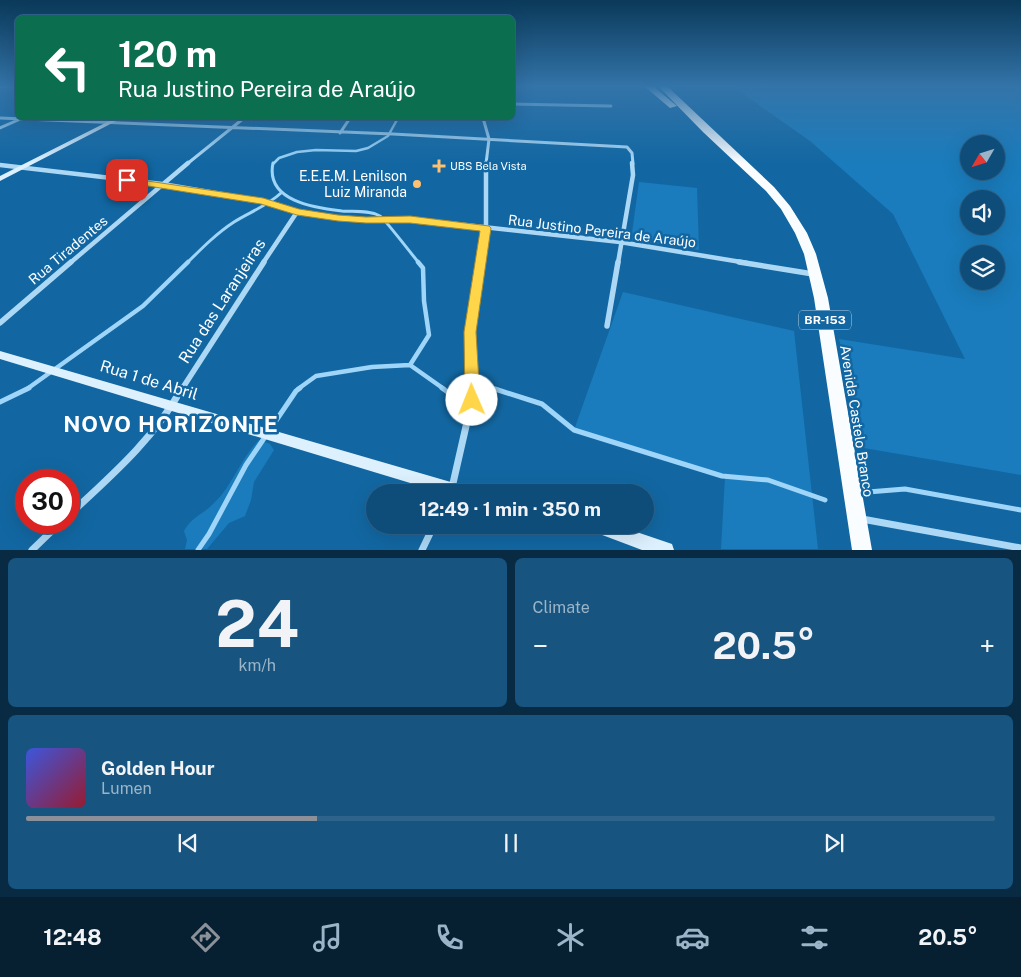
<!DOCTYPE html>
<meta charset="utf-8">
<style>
body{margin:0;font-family:"Public Sans",sans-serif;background:#17547f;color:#f1f3f6;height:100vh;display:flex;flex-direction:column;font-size:19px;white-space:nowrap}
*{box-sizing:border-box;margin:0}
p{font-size:16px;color:#9bb4c7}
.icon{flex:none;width:28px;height:28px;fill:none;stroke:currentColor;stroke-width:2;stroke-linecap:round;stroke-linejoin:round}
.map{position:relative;height:550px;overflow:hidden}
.drawer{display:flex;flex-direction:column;gap:8px;padding:8px;background:#082a43;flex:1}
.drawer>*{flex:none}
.hud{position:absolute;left:15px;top:15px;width:500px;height:105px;border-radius:8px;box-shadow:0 5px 20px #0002,0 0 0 1px #2e648b;background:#0b6e4f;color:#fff;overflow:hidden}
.needle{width:32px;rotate:231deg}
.buttons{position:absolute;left:960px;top:135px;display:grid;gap:10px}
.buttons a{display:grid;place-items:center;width:45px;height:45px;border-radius:50%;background:#0e4d7a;box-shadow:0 5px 20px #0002,0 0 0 1px #2e648b;font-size:25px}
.speed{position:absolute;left:15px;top:469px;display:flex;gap:10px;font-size:25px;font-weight:700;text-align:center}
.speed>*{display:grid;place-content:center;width:65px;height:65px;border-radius:50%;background:#0e4d7a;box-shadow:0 5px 20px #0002,0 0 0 1px #2e648b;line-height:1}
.speed .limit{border:8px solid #d22;background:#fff;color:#111}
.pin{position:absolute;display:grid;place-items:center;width:42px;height:42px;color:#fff;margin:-21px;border-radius:10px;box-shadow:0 2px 8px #0006}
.me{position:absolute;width:55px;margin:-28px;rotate:359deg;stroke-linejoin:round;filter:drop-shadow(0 0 4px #0008)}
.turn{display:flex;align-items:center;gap:18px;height:105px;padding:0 20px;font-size:22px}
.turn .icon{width:65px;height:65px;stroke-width:2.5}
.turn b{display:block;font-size:35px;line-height:42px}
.big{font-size:38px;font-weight:700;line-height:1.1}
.drawer .card{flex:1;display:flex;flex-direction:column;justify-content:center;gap:8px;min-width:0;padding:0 18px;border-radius:8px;background:#17547f}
.drawer .dial{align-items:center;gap:0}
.dial b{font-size:65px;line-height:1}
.song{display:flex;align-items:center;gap:15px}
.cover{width:60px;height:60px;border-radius:8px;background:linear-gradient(135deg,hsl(230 70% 55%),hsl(350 70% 35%))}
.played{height:5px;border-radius:2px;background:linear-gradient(90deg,#8c9099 30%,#2e648b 30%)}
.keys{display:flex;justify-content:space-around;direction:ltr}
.heat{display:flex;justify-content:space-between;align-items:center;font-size:28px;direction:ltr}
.drawer .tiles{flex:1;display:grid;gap:8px;grid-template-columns:1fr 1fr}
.card:last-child{grid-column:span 2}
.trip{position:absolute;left:366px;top:484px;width:288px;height:50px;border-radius:25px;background:#0e4d7a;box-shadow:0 5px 20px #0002,0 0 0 1px #2e648b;font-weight:700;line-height:50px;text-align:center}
.dock{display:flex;height:80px;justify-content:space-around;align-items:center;background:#061f31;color:#9bb4c7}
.dock .icon{width:35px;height:35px}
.dock .selected{color:#8c9099}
.dock b{font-size:22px;color:#f1f3f6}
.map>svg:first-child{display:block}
</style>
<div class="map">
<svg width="1021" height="550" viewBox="0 0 1021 550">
<rect width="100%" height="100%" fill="#1267a2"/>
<path fill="#1a7cbc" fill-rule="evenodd" d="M732,86H1021V475L864,448L839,339L965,359L893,214L810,141ZM969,144H996V171H969ZM969,199H996V226H969ZM969,254H996V281H969Z
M639,182L697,188L699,250L631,240Z
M623,292L794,331L818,549H721L725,477L574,430Z
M259,440L270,444L274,450L254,482L251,500L245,516L229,523L207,549H185L187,540L184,531C192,516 203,515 214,503C233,485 240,459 259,440Z"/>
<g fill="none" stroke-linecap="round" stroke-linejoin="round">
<path stroke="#9ed5f8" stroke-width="2.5" d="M273,164L279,158L297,152L316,150L356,151L368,148L388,136L398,118"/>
<path stroke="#9ed5f8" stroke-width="3" d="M273,163C265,201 315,208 342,211C354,212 369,210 380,216C384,218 413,256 419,263
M187,263C202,248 217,233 234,222C250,212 267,206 281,193"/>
<path stroke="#9ed5f8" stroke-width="4.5" d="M410,365L429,335L424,301L423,268L418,262
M410,365L444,389
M27,389L143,306L188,262
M298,389L316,376L372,367L410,365
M493,389H495"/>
<path stroke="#9ed5f8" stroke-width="5" d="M442,388L449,393L495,389L542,404L574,430L722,476L768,480L825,500
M0,402L29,388
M868,492L905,489L1021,510
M198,550L209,534L246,465L296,391L300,388"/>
<path stroke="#acd8f5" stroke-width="3" d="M0,87L10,86
M512,104L611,106
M0,118L393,134L627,147L632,153L633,164
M483,118L489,139L486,164
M0,128L18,120
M340,133L350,118
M187,164L244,118"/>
<path stroke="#acd8f5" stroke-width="4.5" d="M0,165L162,184L263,201L297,212L338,218L366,220L411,219L620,242L747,263
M70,263L188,163
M263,263L297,212
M481,263L486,228V163
M618,263L633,175L632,163"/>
<path stroke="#acd8f5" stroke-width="5.5" d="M739,262L813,274
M0,323L71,262
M607,326L618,262
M182,389L264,262
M472,389L470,333L481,262"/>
<path stroke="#acd8f5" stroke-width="7" d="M451,492L472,400V388
M69,515C111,476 154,439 182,388
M862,519L1021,548
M32,550L61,522
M422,550L434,525"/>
<path fill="#dcf0fe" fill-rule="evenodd" d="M115,118H122L0,181V176Z
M0,351L461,485L466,487L468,492H440L0,359Z
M586,525H616L672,544L674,550H642L589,530Z"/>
<path fill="#fafdff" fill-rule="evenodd" d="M644,86H653L677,106L670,108Z
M658,86H667L774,187L790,206L807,233L816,254L828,298L872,550H852L814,298L804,254L795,233L781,209L766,191L703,132Z"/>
</g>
<linearGradient id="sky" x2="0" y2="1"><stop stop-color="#0a3959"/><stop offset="0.53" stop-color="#3374a9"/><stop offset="1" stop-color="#3374a9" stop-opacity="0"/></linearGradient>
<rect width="1021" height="163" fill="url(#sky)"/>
<path fill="#ffd54a" stroke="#a68a30" d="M127,178L263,198L299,209L338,215L366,217L410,216L489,226L491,228L476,332L480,400L478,405L472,406L467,405L465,400L464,332L480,231L410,223H366L338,221L297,215L261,204L123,182L122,180Z"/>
<g fill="#ffc070" stroke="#1267a2" stroke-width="2">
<path d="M436.5 158.5h5v5h5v5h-5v5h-5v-5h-5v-5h5z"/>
<circle cx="417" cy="184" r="5"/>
</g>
<g text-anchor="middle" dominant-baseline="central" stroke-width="5" stroke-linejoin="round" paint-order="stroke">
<g font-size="11" fill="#fff" stroke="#1267a2" text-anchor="start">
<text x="450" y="166">UBS Bela Vista</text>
</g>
<rect fill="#1267a2" stroke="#b8d1e3" stroke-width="1" x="799" y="310.5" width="52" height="19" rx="4"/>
<g font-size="12" font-weight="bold" fill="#fff">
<text x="825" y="320">BR-153</text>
</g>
<g font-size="14" fill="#fff" stroke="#1267a2" text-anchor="end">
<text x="407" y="176">E.E.E.M. Lenilson<tspan x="407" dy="16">Luiz Miranda</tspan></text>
</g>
<g font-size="14" fill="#fff" stroke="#1267a2">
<text transform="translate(602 231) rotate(7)">Rua Justino Pereira de Araújo</text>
<text transform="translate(68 250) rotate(-40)">Rua Tiradentes</text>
<text transform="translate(857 421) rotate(81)">Avenida Castelo Branco</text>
</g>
<g font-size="16" fill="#fff" stroke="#1267a2">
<text transform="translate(222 301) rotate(-57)">Rua das Laranjeiras</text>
<text transform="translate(149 380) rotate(17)">Rua 1 de Abril</text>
</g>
<g font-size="22" font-weight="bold" letter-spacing="1" fill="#fff" stroke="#1267a2">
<text x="171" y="424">NOVO HORIZONTE</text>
</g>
</g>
</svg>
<div class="buttons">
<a><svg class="needle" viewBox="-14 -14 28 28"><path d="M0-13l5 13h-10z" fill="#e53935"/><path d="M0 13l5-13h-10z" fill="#9bb4c7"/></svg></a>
<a><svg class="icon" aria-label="sound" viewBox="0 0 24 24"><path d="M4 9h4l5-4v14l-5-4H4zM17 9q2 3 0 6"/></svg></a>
<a><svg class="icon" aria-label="layers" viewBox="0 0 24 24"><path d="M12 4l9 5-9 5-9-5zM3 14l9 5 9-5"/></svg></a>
</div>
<div class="speed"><div class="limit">30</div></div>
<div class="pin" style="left:127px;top:180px;background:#d93025"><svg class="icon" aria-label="arrive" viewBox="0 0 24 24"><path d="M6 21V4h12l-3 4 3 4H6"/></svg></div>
<svg class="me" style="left:472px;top:400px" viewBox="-20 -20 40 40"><circle r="19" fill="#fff"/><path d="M0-13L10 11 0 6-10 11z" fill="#ffd54a"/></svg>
<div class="trip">12:49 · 1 min · 350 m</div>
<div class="hud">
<div class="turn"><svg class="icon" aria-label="left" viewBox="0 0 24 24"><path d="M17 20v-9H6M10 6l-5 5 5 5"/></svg><div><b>120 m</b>Rua Justino Pereira de Araújo</div></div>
</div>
</div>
<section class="drawer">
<div class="tiles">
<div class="card dial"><b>24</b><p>km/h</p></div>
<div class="card"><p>Climate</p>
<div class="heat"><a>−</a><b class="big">20.5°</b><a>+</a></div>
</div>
<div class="card">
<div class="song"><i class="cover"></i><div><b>Golden Hour</b><p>Lumen</p></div></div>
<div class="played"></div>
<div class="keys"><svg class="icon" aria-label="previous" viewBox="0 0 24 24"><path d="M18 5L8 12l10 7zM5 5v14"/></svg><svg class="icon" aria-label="pause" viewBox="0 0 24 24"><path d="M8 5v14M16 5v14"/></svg><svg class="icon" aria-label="next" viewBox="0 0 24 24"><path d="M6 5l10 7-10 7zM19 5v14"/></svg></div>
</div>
</div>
</section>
<nav class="dock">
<b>12:48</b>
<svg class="icon selected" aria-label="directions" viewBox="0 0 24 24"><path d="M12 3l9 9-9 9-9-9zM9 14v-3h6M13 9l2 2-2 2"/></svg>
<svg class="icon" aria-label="music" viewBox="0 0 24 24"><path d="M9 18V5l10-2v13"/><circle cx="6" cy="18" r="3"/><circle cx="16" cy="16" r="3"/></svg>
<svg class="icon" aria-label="phone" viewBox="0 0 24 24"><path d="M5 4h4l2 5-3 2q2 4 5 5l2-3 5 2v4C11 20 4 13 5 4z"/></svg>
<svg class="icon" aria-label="climate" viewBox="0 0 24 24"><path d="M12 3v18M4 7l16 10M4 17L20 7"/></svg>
<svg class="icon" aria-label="car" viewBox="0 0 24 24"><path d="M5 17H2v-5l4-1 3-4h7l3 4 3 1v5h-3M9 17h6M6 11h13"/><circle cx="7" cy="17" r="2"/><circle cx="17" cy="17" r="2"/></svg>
<svg class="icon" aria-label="filters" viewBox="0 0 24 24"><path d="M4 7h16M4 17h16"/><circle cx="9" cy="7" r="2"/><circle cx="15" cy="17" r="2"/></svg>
<b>20.5°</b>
</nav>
